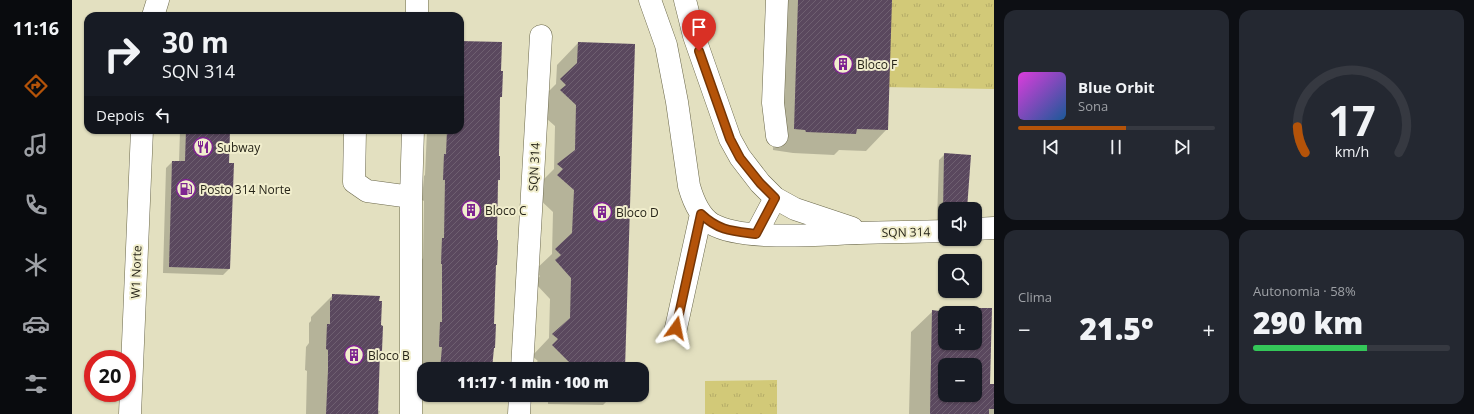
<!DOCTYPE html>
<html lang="pt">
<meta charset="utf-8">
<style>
body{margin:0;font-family:"Open Sans",sans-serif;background:#242831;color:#f1f3f6;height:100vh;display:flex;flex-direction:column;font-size:15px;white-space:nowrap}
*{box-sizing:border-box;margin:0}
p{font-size:13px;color:#9ea1a6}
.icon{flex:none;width:22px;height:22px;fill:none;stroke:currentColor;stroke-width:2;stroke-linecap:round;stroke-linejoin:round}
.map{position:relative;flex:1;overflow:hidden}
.sheet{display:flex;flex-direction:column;gap:10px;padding:10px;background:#0d0f14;width:480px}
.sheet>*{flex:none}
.top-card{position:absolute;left:12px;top:12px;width:380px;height:122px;border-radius:12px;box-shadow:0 1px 3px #0004;background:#171b24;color:#f1f3f6;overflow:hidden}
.fabs{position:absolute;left:866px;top:202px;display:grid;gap:8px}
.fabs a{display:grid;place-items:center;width:44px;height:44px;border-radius:8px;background:#171b24;box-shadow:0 1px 3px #0004;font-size:20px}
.speed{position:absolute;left:12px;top:350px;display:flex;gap:8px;font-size:20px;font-weight:700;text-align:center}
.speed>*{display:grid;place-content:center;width:52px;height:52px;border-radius:50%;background:#171b24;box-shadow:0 1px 3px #0004;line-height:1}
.speed .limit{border:6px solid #d22;background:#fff;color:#111}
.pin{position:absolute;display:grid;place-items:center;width:34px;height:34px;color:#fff;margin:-41px -17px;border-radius:50% 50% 50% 0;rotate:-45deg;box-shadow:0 0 4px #0007}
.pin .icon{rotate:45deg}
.me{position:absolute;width:44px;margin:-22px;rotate:12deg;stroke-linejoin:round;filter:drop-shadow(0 0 3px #0008)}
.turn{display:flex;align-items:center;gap:14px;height:84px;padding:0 12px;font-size:18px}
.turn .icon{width:52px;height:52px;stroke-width:2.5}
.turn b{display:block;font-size:28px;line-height:34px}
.then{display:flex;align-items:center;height:38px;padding:0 12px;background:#0003;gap:8px;font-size:15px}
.big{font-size:30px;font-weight:800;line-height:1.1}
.sheet .tile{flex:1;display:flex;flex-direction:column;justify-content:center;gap:6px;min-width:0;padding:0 14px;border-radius:12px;background:#242831}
.sheet .dial{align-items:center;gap:0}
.dial svg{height:104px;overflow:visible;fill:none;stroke:#363941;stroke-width:7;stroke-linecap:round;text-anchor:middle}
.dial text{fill:#f1f3f6;stroke:none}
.song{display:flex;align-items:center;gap:12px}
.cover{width:48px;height:48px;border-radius:6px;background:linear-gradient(135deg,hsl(300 70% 55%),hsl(210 70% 35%))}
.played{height:4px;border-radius:2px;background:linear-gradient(90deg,#b45309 55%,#363941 55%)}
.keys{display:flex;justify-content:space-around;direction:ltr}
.heat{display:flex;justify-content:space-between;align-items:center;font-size:22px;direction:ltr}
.charge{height:6px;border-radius:3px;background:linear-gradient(90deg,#34c759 58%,#363941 0)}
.sheet .tiles{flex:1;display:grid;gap:10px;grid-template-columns:repeat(2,1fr)}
.trip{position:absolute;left:345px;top:362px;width:232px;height:40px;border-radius:12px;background:#171b24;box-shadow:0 1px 3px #0004;font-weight:800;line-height:40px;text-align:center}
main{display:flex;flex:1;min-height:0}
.menu{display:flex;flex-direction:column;width:72px;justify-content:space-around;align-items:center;background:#090b0e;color:#9ea1a6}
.menu .icon{width:28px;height:28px}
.menu .selected{color:#b45309}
.menu b{font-size:18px;color:#f1f3f6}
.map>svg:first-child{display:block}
</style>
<main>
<nav class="menu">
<b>11:16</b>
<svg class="icon selected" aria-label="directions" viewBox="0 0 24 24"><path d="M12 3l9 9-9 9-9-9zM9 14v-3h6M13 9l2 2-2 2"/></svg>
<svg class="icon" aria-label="music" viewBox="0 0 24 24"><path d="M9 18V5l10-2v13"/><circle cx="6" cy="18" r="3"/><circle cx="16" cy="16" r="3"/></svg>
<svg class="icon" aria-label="phone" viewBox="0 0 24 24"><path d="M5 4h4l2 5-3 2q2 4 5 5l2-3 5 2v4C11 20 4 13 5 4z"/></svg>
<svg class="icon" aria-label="climate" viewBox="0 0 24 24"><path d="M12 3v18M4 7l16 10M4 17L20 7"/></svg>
<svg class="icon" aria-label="car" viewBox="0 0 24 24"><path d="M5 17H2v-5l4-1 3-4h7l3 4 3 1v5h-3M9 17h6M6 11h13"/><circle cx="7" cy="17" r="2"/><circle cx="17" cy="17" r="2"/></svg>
<svg class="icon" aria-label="filters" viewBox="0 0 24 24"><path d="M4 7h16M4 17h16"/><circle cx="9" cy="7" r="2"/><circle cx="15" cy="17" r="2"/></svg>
</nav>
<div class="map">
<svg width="922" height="414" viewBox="0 0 922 414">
<defs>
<pattern id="park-tufts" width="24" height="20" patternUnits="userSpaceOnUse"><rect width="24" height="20" fill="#d2c978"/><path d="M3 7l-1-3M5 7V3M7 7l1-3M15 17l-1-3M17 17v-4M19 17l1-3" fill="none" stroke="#b4ac67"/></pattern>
<pattern id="building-hatch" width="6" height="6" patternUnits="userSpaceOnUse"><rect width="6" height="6" fill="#5a485e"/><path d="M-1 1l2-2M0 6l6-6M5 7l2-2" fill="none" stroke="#6e5f70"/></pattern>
</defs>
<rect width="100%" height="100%" fill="#e3e0c0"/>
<path fill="url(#park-tufts)" d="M810,0H922V89L809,87Z
M705,380V414H633V381Z"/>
<path fill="#0003" fill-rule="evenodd" d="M706,0H819L815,129L794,151L767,150L762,155L721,153L701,150Z
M388,42L428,72L429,97L427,99V180L425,182L421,325L422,348L421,349L419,369H352V395H401L396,400L347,398L349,261L351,258L352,201L350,200L352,176L353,175L355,130H388Z
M506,43L552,369H462L460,366L466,361L460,356L477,338L478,299L462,282L468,276L462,271L480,254L481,212L465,197V186L482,169L483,126L467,112V101L484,84L485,65Z
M108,130H157L156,164L157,269L151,275L91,273L94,168L100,162H107Z
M873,154L894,209H873V221H865L867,160Z
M260,296L309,350L307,352L305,410L308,411L307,414H234L235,371L233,370L234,347L237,343V323L239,321V317Z
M919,309L917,385H922V414H837L839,332L861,311ZM873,313H903V343H873ZM873,365H903V395H873Z
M476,395H541L531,405L476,404Z"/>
<path fill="url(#building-hatch)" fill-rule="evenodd" d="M726,0H820L816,130L785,129L784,134L734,132L733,130L722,129Z
M388,41L430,42L429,71H431L430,97H428L427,156H428V180H426L425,240H426L425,265H424L422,324H424L423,348H422L420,369H368L370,347H367L368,322H370V264H369L370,238H372L373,180H371L372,154H374L375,130H388Z
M506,42L563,44L553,369H497V362L480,345L486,339L480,334L498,318L499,278L483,260L489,255L483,249L500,233L502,190L485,175L491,169L485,164L503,150L504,105L488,90L494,85L488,79L505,63Z
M114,130H158L157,163H162L158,269L97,267L100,161H113Z
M872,153L899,155L895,209H873V214H871Z
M260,294L308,296L307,301H310L309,325L311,326L310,351H308L306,414H254L256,370V350L254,349L255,324H258V301L260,300Z
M870,308H920L918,384H922V409H917V414H858L860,310L867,311ZM873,313H903V343H873ZM873,365H903V395H873Z"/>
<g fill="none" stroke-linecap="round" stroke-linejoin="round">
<defs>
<path id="minor" d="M578,0L594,45L605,102L617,186C621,200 627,216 640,224C672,242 750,234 788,233C816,232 845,232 873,231
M613,0L622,36L658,139L668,157L688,183L703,198L723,209L780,228
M705,0L701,103L705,136
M81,16L86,0
M345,16V0
M283,130L282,182L295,191L339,197
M903,229L922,228
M684,234L703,198
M604,328L629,214
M450,369L469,36
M58,414L70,130
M339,414V197L341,130
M447,414L448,395"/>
</defs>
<use href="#minor" stroke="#6b684b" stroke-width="23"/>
<use href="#minor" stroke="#fff" stroke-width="22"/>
</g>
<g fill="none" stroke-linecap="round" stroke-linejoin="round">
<defs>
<path id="route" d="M604,328L629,214C647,231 660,231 684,234L703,198L688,183L668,158L658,139L627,51"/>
</defs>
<use href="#route" stroke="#753606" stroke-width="10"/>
<use href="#route" stroke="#b45309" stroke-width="7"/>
</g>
<defs>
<symbol id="building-ring" viewBox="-11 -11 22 22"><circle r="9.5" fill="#f1eecd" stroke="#7e2491" stroke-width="1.5"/><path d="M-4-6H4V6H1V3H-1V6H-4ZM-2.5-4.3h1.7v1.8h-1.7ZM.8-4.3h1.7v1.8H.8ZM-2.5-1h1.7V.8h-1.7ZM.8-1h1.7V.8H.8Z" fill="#7e2491"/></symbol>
<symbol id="restaurant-ring" viewBox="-11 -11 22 22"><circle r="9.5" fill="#f1eecd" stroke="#7e2491" stroke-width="1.5"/><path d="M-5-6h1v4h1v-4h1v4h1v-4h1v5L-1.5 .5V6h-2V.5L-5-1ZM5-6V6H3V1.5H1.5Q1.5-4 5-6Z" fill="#7e2491"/></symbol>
<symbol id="fuel-ring" viewBox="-11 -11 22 22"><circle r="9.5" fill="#f1eecd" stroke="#7e2491" stroke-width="1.5"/><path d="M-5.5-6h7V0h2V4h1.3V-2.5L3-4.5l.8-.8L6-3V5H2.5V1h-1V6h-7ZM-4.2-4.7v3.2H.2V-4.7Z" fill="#7e2491"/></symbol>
</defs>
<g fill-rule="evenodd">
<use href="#building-ring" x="760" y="53" width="22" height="22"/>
<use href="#restaurant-ring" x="120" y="136" width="22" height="22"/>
<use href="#fuel-ring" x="103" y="178" width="22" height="22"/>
<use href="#building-ring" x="388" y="199" width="22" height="22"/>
<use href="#building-ring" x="519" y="201" width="22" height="22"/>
<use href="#building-ring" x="271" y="344" width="22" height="22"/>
</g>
<g text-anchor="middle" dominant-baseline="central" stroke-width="4" stroke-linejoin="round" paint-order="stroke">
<g font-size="12" fill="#262418" stroke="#f1eecd" text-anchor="start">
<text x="785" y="64">Bloco F</text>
<text x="145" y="147">Subway</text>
<text x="128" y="189">Posto 314 Norte</text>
<text x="413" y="210">Bloco C</text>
<text x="544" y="212">Bloco D</text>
<text x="296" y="355">Bloco B</text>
</g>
<g font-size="12" fill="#262418" stroke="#f1eecd">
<text transform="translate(462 167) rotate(-87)">SQN 314</text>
<text transform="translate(834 232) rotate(-1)">SQN 314</text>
<text transform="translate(64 272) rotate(-88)">W1 Norte</text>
</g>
</g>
</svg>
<div class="fabs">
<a><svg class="icon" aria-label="sound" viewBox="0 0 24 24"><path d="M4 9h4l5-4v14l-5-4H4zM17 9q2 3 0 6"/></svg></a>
<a><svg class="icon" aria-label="search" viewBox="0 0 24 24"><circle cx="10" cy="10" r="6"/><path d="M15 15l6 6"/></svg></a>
<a>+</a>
<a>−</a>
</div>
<div class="speed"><div class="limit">20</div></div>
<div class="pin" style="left:627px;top:51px;background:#d93025"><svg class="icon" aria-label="arrive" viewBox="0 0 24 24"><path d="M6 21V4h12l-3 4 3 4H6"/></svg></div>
<svg class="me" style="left:604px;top:328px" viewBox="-20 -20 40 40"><path d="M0-17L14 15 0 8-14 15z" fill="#b45309" stroke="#fff" stroke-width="4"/></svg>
<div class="trip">11:17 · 1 min · 100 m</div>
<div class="top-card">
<div class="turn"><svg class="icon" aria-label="right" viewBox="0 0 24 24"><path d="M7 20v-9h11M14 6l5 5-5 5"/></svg><div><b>30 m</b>SQN 314</div></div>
<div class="then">Depois<svg class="icon" aria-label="left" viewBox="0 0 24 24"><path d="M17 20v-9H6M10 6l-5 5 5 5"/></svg></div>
</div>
</div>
<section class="sheet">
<div class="tiles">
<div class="tile">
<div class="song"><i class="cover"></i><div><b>Blue Orbit</b><p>Sona</p></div></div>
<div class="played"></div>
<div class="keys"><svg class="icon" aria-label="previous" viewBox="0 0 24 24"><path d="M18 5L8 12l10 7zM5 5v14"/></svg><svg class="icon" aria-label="pause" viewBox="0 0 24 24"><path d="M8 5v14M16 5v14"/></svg><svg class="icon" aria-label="next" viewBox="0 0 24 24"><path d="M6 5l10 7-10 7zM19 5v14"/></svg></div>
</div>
<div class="tile dial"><svg viewBox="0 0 100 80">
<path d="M14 69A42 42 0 1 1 86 69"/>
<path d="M14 69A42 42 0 0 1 8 49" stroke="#b45309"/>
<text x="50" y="56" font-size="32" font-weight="700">17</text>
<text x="50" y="72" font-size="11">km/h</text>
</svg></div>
<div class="tile"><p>Clima</p>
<div class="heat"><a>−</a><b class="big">21.5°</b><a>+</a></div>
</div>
<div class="tile"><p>Autonomia · 58%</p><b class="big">290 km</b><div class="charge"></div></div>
</div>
</section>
</main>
